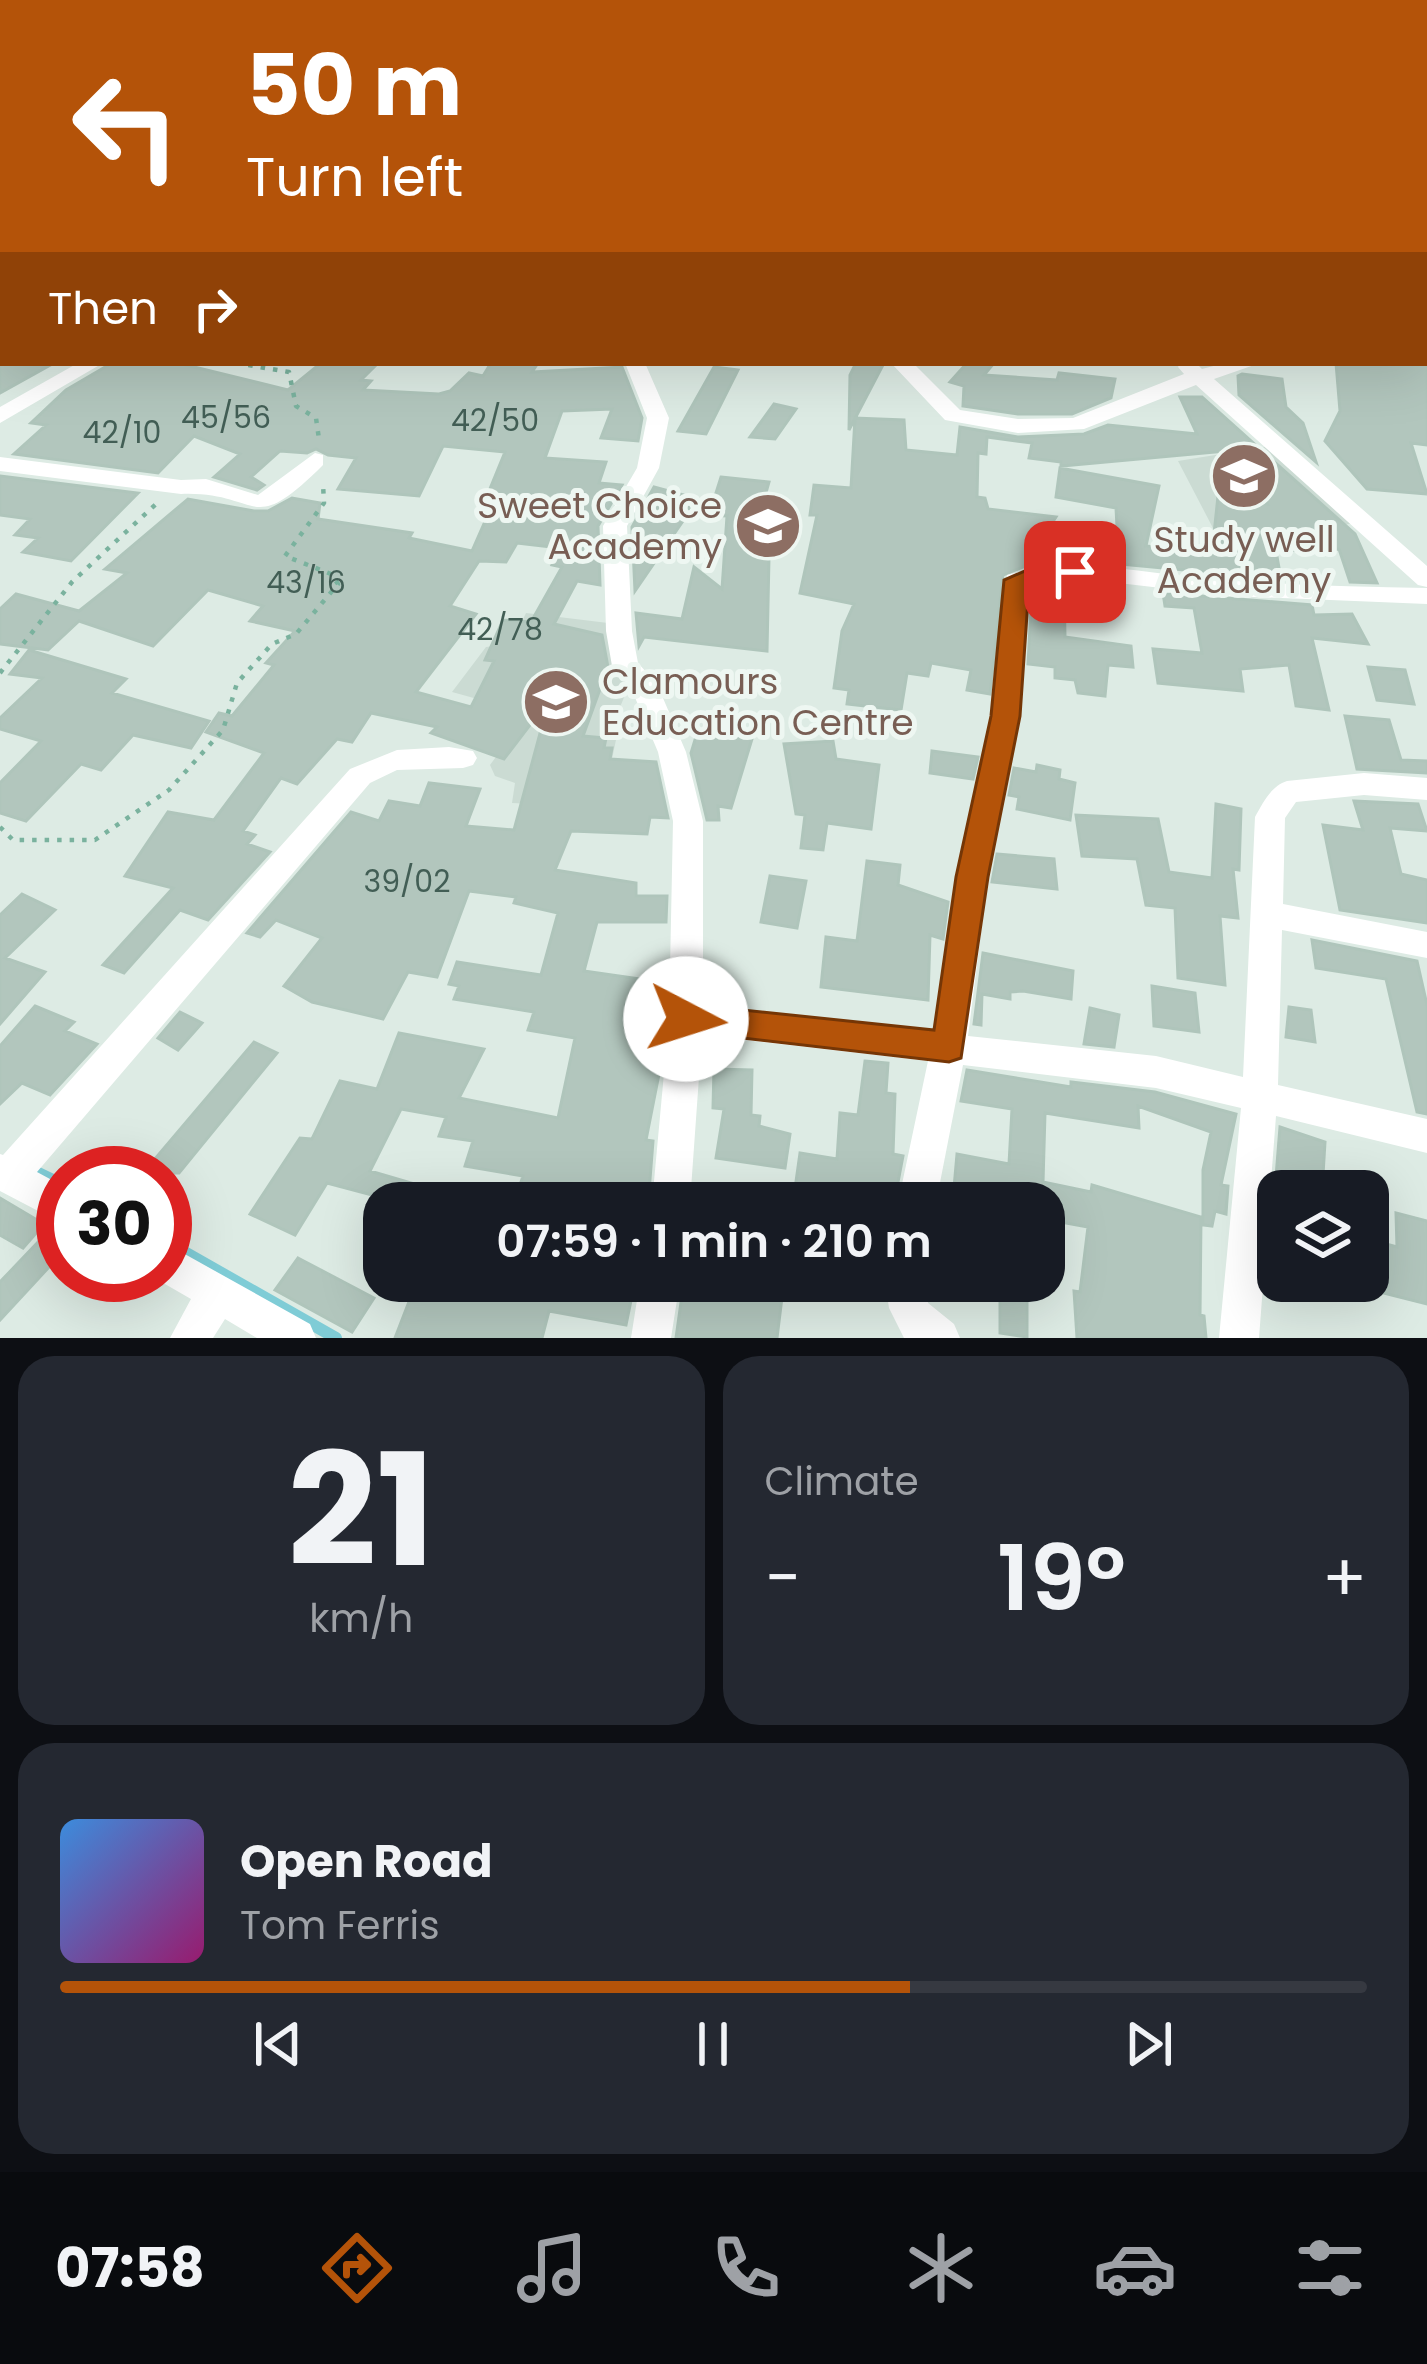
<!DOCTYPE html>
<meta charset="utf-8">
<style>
body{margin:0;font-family:Poppins,sans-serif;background:#242831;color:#f1f3f6;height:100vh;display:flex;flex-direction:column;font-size:45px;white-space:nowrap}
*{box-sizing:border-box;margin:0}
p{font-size:39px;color:#9ea1a6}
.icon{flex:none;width:66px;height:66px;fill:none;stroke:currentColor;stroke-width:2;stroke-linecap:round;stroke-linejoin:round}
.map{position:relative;height:1338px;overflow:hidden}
.panel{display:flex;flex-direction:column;gap:18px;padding:18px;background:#0d0f14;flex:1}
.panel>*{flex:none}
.top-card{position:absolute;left:0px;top:0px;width:1428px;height:366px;box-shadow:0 12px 48px #0002;background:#b45309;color:#fff;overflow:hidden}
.controls{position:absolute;left:1257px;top:1170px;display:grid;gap:24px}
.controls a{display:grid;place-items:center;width:132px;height:132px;border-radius:24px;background:#171b24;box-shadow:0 12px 48px #0002;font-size:60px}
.speed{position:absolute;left:36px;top:1146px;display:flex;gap:24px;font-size:60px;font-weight:700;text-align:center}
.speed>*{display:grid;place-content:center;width:156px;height:156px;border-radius:50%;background:#171b24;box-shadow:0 12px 48px #0002;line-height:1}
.speed .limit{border:18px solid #d22;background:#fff;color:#111}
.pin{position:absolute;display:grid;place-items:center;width:102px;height:102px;color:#fff;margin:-51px;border-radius:24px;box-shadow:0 6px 18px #0006}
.me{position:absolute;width:132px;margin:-66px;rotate:95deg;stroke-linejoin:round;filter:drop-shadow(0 0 9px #0008)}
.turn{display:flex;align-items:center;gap:42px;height:252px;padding:0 48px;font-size:54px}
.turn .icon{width:156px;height:156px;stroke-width:2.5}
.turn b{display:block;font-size:84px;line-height:102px}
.then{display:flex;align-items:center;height:114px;padding:0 48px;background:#0003;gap:24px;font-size:45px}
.big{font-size:90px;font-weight:600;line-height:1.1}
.panel .widget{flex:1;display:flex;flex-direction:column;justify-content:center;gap:18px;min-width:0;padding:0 42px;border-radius:36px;background:#242831}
.panel .dial{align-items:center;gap:0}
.dial b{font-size:156px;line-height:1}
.song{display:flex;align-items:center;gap:36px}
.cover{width:144px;height:144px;border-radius:18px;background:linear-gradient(135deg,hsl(210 70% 55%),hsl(320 70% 35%))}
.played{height:12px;border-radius:6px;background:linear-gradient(90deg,#b45309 65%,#363941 65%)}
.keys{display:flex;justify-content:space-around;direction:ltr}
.heat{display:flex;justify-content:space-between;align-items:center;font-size:66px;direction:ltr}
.panel .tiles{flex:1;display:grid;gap:18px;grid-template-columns:1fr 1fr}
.widget:last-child{grid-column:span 2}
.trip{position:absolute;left:363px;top:1182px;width:702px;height:120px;border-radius:36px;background:#171b24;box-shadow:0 12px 48px #0002;font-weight:600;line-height:120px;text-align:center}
.dock{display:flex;height:192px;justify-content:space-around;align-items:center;background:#090b0e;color:#9ea1a6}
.dock .icon{width:84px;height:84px}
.dock .current{color:#b45309}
.dock b{font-size:54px;color:#f1f3f6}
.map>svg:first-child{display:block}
</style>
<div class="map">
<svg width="1427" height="1338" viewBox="0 0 1427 1338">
<rect width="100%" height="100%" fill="#ddebe4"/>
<path fill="#cbdbd3" d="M1265,447L1321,491L1354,523L1322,529L1214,530L1178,461Z
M526,613L608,623L627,690L612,727L617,735L602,807L512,803L515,783L495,776L490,765L528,713L452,692L486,647L511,644Z"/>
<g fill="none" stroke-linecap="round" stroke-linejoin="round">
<path stroke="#7fccd6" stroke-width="12" d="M36,1172L63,1185
M165,1241L336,1338"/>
</g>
<path fill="#b2c6bd" stroke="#afc5bb" stroke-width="3" fill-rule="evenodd" d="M0,363H54L0,393Z
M112,363H178L288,390L321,363H378L361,380L371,381L363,390L439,394L450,391L469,373L483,376L491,363H538L532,372L622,367L642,418L638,441L601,438L612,409L562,411L545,458L606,462L599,483L622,485L598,526L600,585L577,581L554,624L602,635L608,667L583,736L606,738L604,748H612L610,759L656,762L668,818L650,817L647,834L571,831L555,870L636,883V896H667L666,922H597L584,971L653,981L645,993L665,996L659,1074L646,1140L653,1141L649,1192L542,1194L538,1203H514L523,1176L465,1166L473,1141L439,1136L446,1117L401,1109L370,1171L411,1183L402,1203L327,1183L295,1235L250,1214L300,1138L312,1139L340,1081L377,1089L399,1033L484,1049L459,1098L558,1118L575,1038L528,1030L534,1012L454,999L459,986L449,984L457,962L541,975L558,913L514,903L516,897L469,891L437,977L408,972L383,1019L312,1002L284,986L322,938L276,920L260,937L247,933L351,812L379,821L389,801L420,806L429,783L480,789L466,826L514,830L549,700L504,759L431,733L437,727L371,713L352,742L337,739L297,784L281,778L243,831L255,835L247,844L270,852L208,920L180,910L124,973L103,965L173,888L125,876L168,812L214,820L264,753L206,732L219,713L232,716L274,665L266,663L295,631L250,621L263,606L208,590L153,646L79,621L48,650L0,644V609L16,594L79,611L127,573L105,569L188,499L254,511H268L292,498L320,503L318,519L412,533L409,538L472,551L494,501H485L505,452L443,446L419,496L338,489L356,458L328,455L316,449L307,453L280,451L251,477L264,485L257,490L214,477L240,454L194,436L158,473L14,454L46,425L31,423L66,390ZM517,543L560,548L552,565L562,567L531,622L503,620L485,660L494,661L471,707L416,692L476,614L450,606L479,561L506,562Z
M856,363H884L849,430L850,375Z
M967,363H994L984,375L1057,380L1059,373L1115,379L1111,398L1072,414H1018L963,406L964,386L950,382Z
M1336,363H1427V445L1411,443L1427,494L1367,489L1325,441L1340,411Z
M714,367L738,370L706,434L678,431Z
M1242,374L1282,379L1286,407L1303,423L1316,462L1239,395L1238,376Z
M1180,397H1202L1355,534L1377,583L1350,582L1339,549L1276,551L1281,579L1119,564L1116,508L1056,497L1060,468L1159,486L1146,546L1212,553L1218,496L1267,504L1226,451L1061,466V462L1029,458L1032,443L987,437L986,454L978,453L977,497L985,498L988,509L1056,517L1023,567L1003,575L990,694L967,690L971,670L931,663L928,676L907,673L901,710L847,704L849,690L834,688L842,631L854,604L800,593L817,515H810L814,485L851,488L855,418L904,420L906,450L957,455L960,427L1018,437L1084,434L1108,425L1197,434Z
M774,404L796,409L775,439L750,437Z
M0,476L138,493L71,561L23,552L38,538L15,535L30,519L0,515Z
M721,477L769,482L761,510H770L767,651L644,637L639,646L636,613L682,619L694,567L722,589L727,516L709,515Z
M654,487L698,499L635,591L632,527Z
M1064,586L1065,637L1131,646L1133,667L1108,665L1105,696L1078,693L1075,680L1055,678V667L1028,664L1032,590Z
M1163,593L1312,605L1314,615L1352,614L1368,644L1312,638L1329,710L1296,706L1289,665L1240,669L1243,691L1158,683L1153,649L1202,653L1194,608L1165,606Z
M29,650L126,679L112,693L209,721L191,748L133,735L101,770L81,764L26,821L0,813V783L41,741L0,729V718L42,678L10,674Z
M1368,667L1405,670L1414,704L1377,700Z
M1345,716L1389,720L1401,760L1427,761V773L1357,769Z
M698,730L752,739L731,808L718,806L719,820H707L691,753Z
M833,741L836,759L879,765L871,829L827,823L823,850L801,848L805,815L796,814L784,744Z
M932,751L978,757L973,779L930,773Z
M1037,765L1060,770L1059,779L1075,783L1070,820L1017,809L1019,797L1009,795L1014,768L1036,772Z
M1354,801L1418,804L1427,831L1390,828L1401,874L1427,880V923L1340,910L1323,825L1363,830Z
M1216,804L1241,809L1239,870L1233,869L1238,918L1220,916L1225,985L1178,978L1175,908L1146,905L1137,859L1082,856L1076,815L1158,819L1169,872L1212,878Z
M997,854L1054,859L1057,889L992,882Z
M867,861L900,865L898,885L948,902L943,939L930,935L928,1000L821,987L826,937L857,941Z
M770,876L806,881L797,928L761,922Z
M22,894L55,910L5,958L45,972L0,1024V915Z
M1312,940L1417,961L1427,1005V1114L1417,1112L1386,979L1316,968Z
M983,953L1073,971L1071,999L1023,991L1010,992V999L982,994L981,1025L974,1024Z
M1152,986L1195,993L1199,1032L1154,1026Z
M35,1006L74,1022L65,1031L97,1044L50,1095L22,1083L0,1104V1046Z
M1289,1007L1311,1010L1315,1042L1286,1037Z
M1090,1008L1119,1015L1114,1047L1084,1044Z
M180,1012L202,1023L178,1050L158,1038Z
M254,1042L277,1053L179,1173H143Z
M865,1061L888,1063L886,1093L895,1094L893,1154L903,1156L894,1203H793L800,1153L837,1159L840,1113L858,1115Z
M714,1069L752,1070L751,1115L760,1116L759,1126L790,1134L785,1168L716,1158L724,1109L713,1108Z
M967,1070L1071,1087V1082L1155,1092L1236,1114L1221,1185L1228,1186L1226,1214L1215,1211L1212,1226L1203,1225V1170L1211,1132L1138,1106L1139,1128L1045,1113L1043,1182L1091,1192L1092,1185L1201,1217L1200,1315L1204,1316L1206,1338H1077L1074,1291L1080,1292L1088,1227L1044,1219V1203L954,1188L957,1154L1009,1164L1012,1109L961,1101Z
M1280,1127L1325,1142L1322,1191L1276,1177Z
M0,1198L44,1224L23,1248L0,1235Z
M1396,1213L1427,1221V1304L1368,1289V1239L1397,1247Z
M41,1239L62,1253L0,1320V1282Z
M298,1258L374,1298L352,1332L275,1290Z
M417,1281H635L626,1325L549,1311L542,1338H395Z
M684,1281H784L777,1338H676Z
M1000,1295L1027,1299V1337L1000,1333Z"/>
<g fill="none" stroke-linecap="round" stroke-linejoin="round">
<path stroke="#7ab29e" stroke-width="3" stroke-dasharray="3 4.5" stroke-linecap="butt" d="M236,363L249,365"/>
<path stroke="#7ab29e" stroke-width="4.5" stroke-dasharray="4.5 8" stroke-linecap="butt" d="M236,363L289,372L296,406L316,418L319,439
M0,673L72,582L156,504
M0,827L13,840H95L169,790L223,730L237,683L272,644L296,634L338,584L331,574L285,556L324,503L323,484"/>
<path fill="#fff" fill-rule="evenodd" d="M75,0H102L105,3H78Z
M436,0H450L434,3Z
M685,0H711L714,3H688Z
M1108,0H1122L1107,3Z
M1311,0H1325L1309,3Z
M1425,69H1427V77H1425Z
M3,131V142L0,143V132Z
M1425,160L1427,161V171L1425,170Z
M0,286H3V298H0Z
M78,363H103L0,423V407Z
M625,363H645L669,418L659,468L627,526L632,631L638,663L657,684L686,752L703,821V1006L934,1032L956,877L992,716L1007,575C1074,556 1134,572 1202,578C1277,585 1352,587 1427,588V604L1230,596L1084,579L1028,586L1020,716L988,877L968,1036L1156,1056L1243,1077L1255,817C1263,803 1271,786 1287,781L1364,773L1427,778V800L1364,795L1296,802L1285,818L1283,904L1427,932V958L1282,930L1278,1085L1427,1119V1153L1276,1116L1259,1338H1219L1241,1108L1156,1088L963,1065L936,1203H898L928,1061L702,1035L690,1203H652L669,1019L673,821L658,752L631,688L612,666L606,631L603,526L637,468L647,418Z
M891,363H913L960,410L1018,419L1073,418L1184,374L1178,367L1180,363H1196L1202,369L1225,363H1260L1214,379L1427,566V587L1418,585L1196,385L1084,429L1018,433L945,420Z
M315,453L323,455V465C248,540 262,491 181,494L0,471V457L181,480L206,479L258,495Z
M449,747L473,751L477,758L473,765L463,768L397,770L370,783L37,1172L63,1186V1224L0,1191V1154L3,1155L350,769L397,750Z
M165,1243L310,1324L316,1338H257L225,1319L213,1338H170L191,1299L151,1276L165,1275Z
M640,1281H680L671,1338H631Z
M885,1281H925L928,1303L954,1324L960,1338H904L889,1308Z"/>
</g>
<path fill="#b45309" stroke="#753606" stroke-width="3" d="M1043,563L1075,564L1087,572C1074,585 1047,578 1029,585L1020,716L988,877L961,1058L949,1062L674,1030L668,1019L674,1009L686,1004L934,1030L956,877L991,716L1004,580Z"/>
<defs>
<symbol id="school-disc" viewBox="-11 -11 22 22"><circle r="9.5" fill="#8d6e63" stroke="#eef7f2"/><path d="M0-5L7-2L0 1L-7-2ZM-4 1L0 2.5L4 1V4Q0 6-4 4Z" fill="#fff"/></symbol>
</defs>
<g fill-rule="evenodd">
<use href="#school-disc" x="1206" y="438" width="76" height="76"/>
<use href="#school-disc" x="730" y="488" width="76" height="76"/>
<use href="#school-disc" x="518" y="664" width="76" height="76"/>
</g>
<g text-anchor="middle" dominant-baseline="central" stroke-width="10" stroke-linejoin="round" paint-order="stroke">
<g font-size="30" fill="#425e55">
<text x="226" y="417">45/56</text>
<text x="495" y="420">42/50</text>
<text x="122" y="432">42/10</text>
<text x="306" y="582">43/16</text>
<text x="500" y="629">42/78</text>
<text x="407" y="881">39/02</text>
</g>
<g font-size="36" fill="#785e54" stroke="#eef7f2" text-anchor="end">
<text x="722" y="505">Sweet Choice<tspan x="722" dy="41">Academy</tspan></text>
<text x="1244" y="539" text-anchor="middle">Study well<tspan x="1244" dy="41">Academy</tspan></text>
<text x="602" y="681" text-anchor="start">Clamours<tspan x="602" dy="41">Education Centre</tspan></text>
</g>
</g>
</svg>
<div class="controls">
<a><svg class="icon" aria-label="layers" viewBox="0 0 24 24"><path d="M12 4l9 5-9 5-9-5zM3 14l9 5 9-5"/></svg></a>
</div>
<div class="speed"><div class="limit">30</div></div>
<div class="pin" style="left:1075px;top:572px;background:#d93025"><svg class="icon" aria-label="arrive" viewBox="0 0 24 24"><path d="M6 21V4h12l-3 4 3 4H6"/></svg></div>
<svg class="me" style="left:686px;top:1019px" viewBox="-20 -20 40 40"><circle r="19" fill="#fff"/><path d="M0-13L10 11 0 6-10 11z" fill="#b45309"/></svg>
<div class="trip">07:59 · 1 min · 210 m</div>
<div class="top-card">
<div class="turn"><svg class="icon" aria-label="left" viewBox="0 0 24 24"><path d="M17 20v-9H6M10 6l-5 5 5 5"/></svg><div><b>50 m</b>Turn left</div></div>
<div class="then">Then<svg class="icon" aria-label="right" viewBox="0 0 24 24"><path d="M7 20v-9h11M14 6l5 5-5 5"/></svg></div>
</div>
</div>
<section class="panel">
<div class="tiles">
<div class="widget dial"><b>21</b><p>km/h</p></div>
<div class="widget"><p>Climate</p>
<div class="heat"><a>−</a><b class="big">19°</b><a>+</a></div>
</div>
<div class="widget">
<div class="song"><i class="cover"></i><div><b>Open Road</b><p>Tom Ferris</p></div></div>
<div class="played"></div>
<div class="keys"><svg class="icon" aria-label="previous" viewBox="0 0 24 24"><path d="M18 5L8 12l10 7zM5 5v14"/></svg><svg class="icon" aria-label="pause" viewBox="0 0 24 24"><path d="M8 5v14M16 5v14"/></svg><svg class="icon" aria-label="next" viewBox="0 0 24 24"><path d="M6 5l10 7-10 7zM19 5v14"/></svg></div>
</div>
</div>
</section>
<nav class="dock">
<b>07:58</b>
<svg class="icon current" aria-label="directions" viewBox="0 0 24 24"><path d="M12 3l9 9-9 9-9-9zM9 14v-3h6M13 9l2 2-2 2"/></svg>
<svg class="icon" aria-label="music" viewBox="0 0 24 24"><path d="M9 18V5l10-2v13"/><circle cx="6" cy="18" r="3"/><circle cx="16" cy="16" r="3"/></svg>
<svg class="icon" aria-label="phone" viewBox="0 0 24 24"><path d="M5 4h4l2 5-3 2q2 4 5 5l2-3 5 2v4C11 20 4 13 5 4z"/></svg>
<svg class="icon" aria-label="climate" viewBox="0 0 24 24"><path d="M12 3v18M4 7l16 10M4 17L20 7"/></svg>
<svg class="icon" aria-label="car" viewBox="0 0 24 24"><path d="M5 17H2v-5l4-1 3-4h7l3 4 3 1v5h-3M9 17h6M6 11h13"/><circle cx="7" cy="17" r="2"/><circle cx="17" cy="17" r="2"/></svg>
<svg class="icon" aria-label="filters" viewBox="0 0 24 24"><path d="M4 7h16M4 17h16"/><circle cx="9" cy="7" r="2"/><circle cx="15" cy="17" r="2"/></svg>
</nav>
